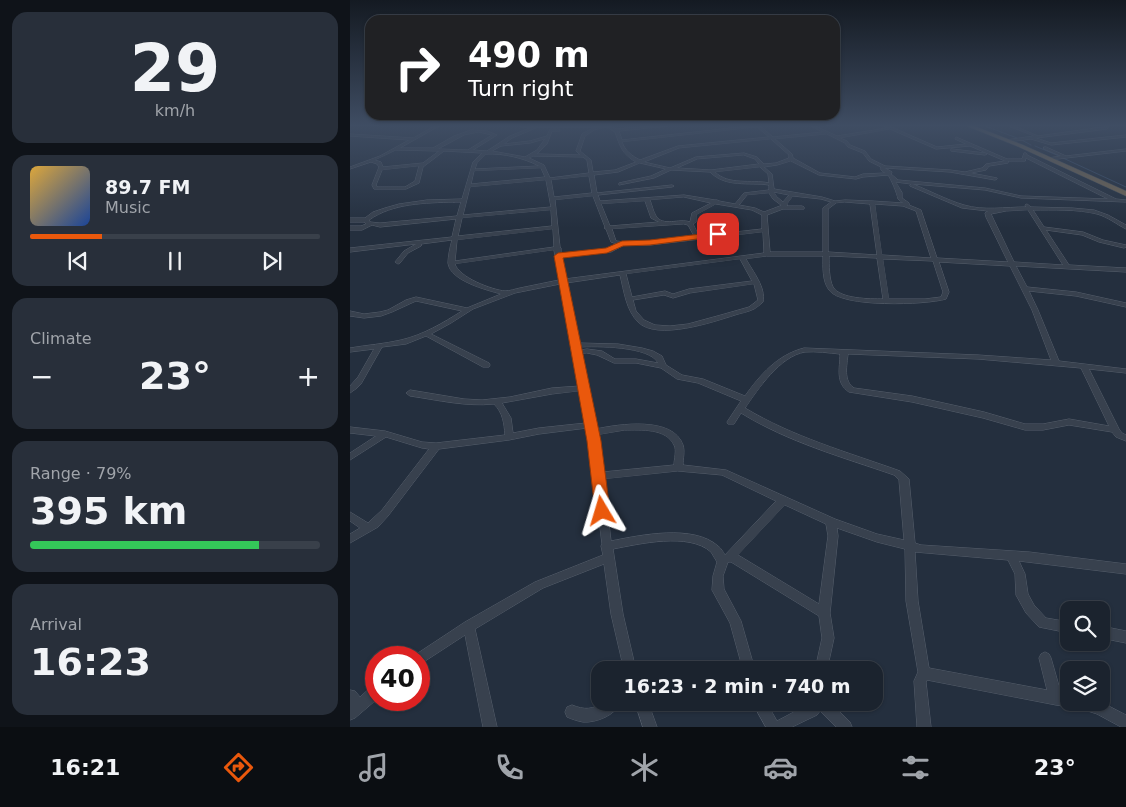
<!DOCTYPE html>
<meta charset="utf-8">
<style>
body{margin:0;font-family:"DejaVu Sans",sans-serif;background:#282f3a;color:#f1f3f6;height:100vh;display:flex;flex-direction:column;font-size:19px;white-space:nowrap}
*{box-sizing:border-box;margin:0}
p{font-size:16px;color:#a0a4aa}
.icon{flex:none;width:28px;height:28px;fill:none;stroke:currentColor;stroke-width:2;stroke-linecap:round;stroke-linejoin:round}
.map{position:relative;flex:1;overflow:hidden}
.sheet{display:flex;flex-direction:column;gap:12px;padding:12px;background:#0f1319;width:350px}
.sheet>*{flex:none}
.guide{position:absolute;left:15px;top:15px;width:475px;height:105px;border-radius:15px;box-shadow:0 1px 4px #0004,0 0 0 1px #39404a;background:#202124;color:#fff;overflow:hidden}
.buttons{position:absolute;left:710px;top:601px;display:grid;gap:10px}
.buttons a{display:grid;place-items:center;width:50px;height:50px;border-radius:10px;background:#1b232e;box-shadow:0 1px 4px #0004,0 0 0 1px #39404a;font-size:25px}
.speed{position:absolute;left:15px;top:646px;display:flex;gap:10px;font-size:25px;font-weight:700;text-align:center}
.speed>*{display:grid;place-content:center;width:65px;height:65px;border-radius:50%;background:#1b232e;box-shadow:0 1px 4px #0004,0 0 0 1px #39404a;line-height:1}
.speed .limit{border:8px solid #d22;background:#fff;color:#111}
.pin{position:absolute;display:grid;place-items:center;width:42px;height:42px;color:#fff;margin:-21px;border-radius:10px;box-shadow:0 2px 8px #0006}
.me{position:absolute;width:55px;margin:-28px;rotate:353deg;stroke-linejoin:round;filter:drop-shadow(0 0 4px #0008)}
.turn{display:flex;align-items:center;gap:18px;height:105px;padding:0 20px;font-size:22px}
.turn .icon{width:65px;height:65px;stroke-width:2.5}
.turn b{display:block;font-size:35px;line-height:42px}
.big{font-size:38px;font-weight:800;line-height:1.1}
.sheet .tile{flex:1;display:flex;flex-direction:column;justify-content:center;gap:8px;min-width:0;padding:0 18px;border-radius:15px;background:#282f3a}
.sheet .dial{align-items:center;gap:0}
.dial b{font-size:65px;line-height:1}
.song{display:flex;align-items:center;gap:15px}
.cover{width:60px;height:60px;border-radius:8px;background:linear-gradient(135deg,hsl(40 70% 55%),hsl(220 70% 35%))}
.played{height:5px;border-radius:2px;background:linear-gradient(90deg,#ea580c 25%,#39404a 25%)}
.keys{display:flex;justify-content:space-around;direction:ltr}
.heat{display:flex;justify-content:space-between;align-items:center;font-size:28px;direction:ltr}
.charge{height:8px;border-radius:4px;background:linear-gradient(90deg,#34c759 79%,#39404a 0)}
.trip{position:absolute;left:241px;top:661px;width:292px;height:50px;border-radius:15px;background:#1b232e;box-shadow:0 1px 4px #0004,0 0 0 1px #39404a;font-weight:800;line-height:50px;text-align:center}
.menu{display:flex;height:80px;justify-content:space-around;align-items:center;background:#0b0e12;color:#a0a4aa}
.menu .icon{width:35px;height:35px}
.menu .current{color:#ea580c}
.menu b{font-size:22px;color:#f1f3f6}
main{display:flex;flex:1;min-height:0}
.map>svg:first-child{display:block}
</style>
<main>
<section class="sheet">
<div class="tile dial"><b>29</b><p>km/h</p></div>
<div class="tile">
<div class="song"><i class="cover"></i><div><b>89.7 FM</b><p>Music</p></div></div>
<div class="played"></div>
<div class="keys"><svg class="icon" aria-label="previous" viewBox="0 0 24 24"><path d="M18 5L8 12l10 7zM5 5v14"/></svg><svg class="icon" aria-label="pause" viewBox="0 0 24 24"><path d="M8 5v14M16 5v14"/></svg><svg class="icon" aria-label="next" viewBox="0 0 24 24"><path d="M6 5l10 7-10 7zM19 5v14"/></svg></div>
</div>
<div class="tile"><p>Climate</p>
<div class="heat"><a>−</a><b class="big">23°</b><a>+</a></div>
</div>
<div class="tile"><p>Range · 79%</p><b class="big">395 km</b><div class="charge"></div></div>
<div class="tile"><p>Arrival</p><b class="big">16:23</b></div>
</section>
<div class="map">
<svg width="776" height="727" viewBox="0 0 776 727">
<rect width="100%" height="100%" fill="#242f3e"/>
<g fill="none" stroke-linecap="round" stroke-linejoin="round">
<path stroke="#394c67" stroke-width="1" d="M635,126L667,138
M670,139L681,145
M685,146L709,156
M713,158L776,187"/>
<defs>
<path id="minor" d="M85,126H89L50,148H83L104,136L121,130L137,131L147,135L123,150L137,151L160,136L182,127H172L170,126H245L243,127H188L162,138L154,144L180,141L197,136L200,129H209L210,131H202L197,144L187,154L230,155L226,151L232,134C242,128 254,122 266,129L305,126H318L269,131L272,140L400,126H410L423,137L473,132L461,126H465L487,136L537,128L534,126H539L587,147L616,144L605,139L606,137L657,159H672L674,153H676L677,155L766,199L776,200V202L671,198L635,190L563,184C580,191 597,200 614,205C634,211 655,207 676,207L675,205L677,204L681,207L722,208L744,210L758,215L776,225V229C766,224 758,217 747,214C728,209 702,210 683,210L694,227L733,232L753,240L776,245V247L774,248L749,242L732,235L696,230L719,265L776,268V272L666,266L677,287L726,292L776,303V307L726,296L679,291L688,310L709,361L776,369V373L739,369L769,429L772,433L776,435V441L766,437L762,432L719,425L693,430H675L633,418L562,402L499,392C485,383 490,368 490,354C480,353 465,351 455,352C430,356 408,389 395,408C443,437 497,452 550,471L559,479L565,543L571,545L679,552L776,564V574L669,561L675,574L678,594L684,605L696,618L719,622V633L689,627L676,613L666,595L665,574L658,560L565,552L568,601L579,668L697,690L689,658L691,654L695,652L699,654L701,658L711,693L719,694V702H751L776,715V727H771L747,714L722,706L719,707L706,705L577,680L576,682L581,727H567L564,681L568,672L556,601L555,549L527,542L487,528L488,536L480,613L484,638L477,670H465L472,638L469,616L381,562H378L373,576L374,589L391,621L405,670H393L380,623L362,590L363,576L367,562C365,559 363,555 361,552C339,532 289,544 263,549L273,614L286,670H274L261,614L254,564L193,588L125,629L147,727H133L115,635L69,665V658H64L65,655L115,622L185,582L253,555L251,546L252,544L243,471L237,428L189,434L159,440L89,449L38,516L28,527L0,543V534L10,528L0,521V512L18,523L32,510L79,449L72,448L36,437L0,460V453L26,436L0,433V427L35,431L72,442L86,443L155,435C154,423 153,413 144,404C116,407 88,400 60,396L56,393L60,390L114,399L132,400L160,397L202,388L230,386L210,284L165,293L123,309L101,323L81,334L139,363L140,365L139,367H133L76,336L56,344L32,347L11,384L7,388L0,393V386L8,377L24,349L0,352V348C17,345 34,344 51,340C73,335 93,323 112,311L66,301L42,312L31,316L14,318L0,316V311L14,314L30,312L38,310L56,300L66,297L117,308L151,294C137,290 100,281 98,263C98,257 100,247 102,240L71,244L72,245L71,246L58,253L50,263L48,264L45,262L54,251L66,244L0,252V248L102,237L106,219L30,227L22,225L12,230H0V226H11L16,224L14,222H0V218H15L23,212L35,208L49,204L77,200L112,199L123,162L132,153L94,151L73,167L69,183L56,189H24L22,185L29,167L27,164L21,162L0,169V167L30,156L59,140L0,136V134L63,138ZM257,127L265,132C270,146 272,154 286,162L265,170L243,172L241,160L230,151L235,136L244,130ZM407,127L419,137L328,146L290,160C282,156 275,151 272,142ZM540,129L586,149L620,146L655,161L636,164L632,168L615,172L600,170L535,166L521,159L515,151L500,145L497,141L490,138ZM129,132L142,135L118,150L88,149L114,135ZM477,134L495,143L498,147L513,153L519,161L531,167V170L535,173L513,174L505,177L470,173L443,158L442,154L425,139ZM195,139L187,150L175,157L142,151L151,146L180,143ZM421,139L439,155V158L426,163L414,164L407,157L394,153L346,157L320,168L294,162L329,148ZM46,150L89,151L73,163L33,167L31,162L25,160ZM136,154C153,153 174,158 189,166L125,169L127,163ZM394,155L405,159L409,164L361,170L327,168L347,159ZM184,156L233,157L237,160L239,173L200,178L194,165L179,158ZM676,158L758,199L671,196L635,188L548,180L541,174L542,172L535,168L600,172L645,180L647,179V178L621,173L636,170L639,166L658,163V161H675ZM441,161L469,175L506,179L513,177L538,175C541,179 547,193 548,199L553,203L522,201L495,200L485,201L472,197L424,189L422,174L414,167L427,165ZM290,163L316,169L301,176L269,183V185L304,178L321,170L360,172C376,188 398,182 419,185V190L394,193L385,204L369,201L367,200H365L334,195L250,201L248,195L322,187L324,186L322,185L247,193L244,175L268,172ZM69,166L65,181L55,187H27L26,185L32,170ZM410,167L418,174L419,183C401,179 379,186 365,172ZM191,168L195,177L121,184L124,171ZM239,176L242,193L204,197L201,180ZM196,180L201,207L113,215L120,187ZM546,182L561,184L560,185V186L612,208L638,211L635,213L636,217L658,262L587,258L571,210L559,205V203L552,198V193ZM424,192L439,195L433,202L427,197ZM419,193L423,199L431,205L430,206L414,212L405,208L389,205L397,195ZM243,196L255,227L254,228L256,229L261,242L267,244L260,248L211,254V248L210,247L205,200ZM443,196L471,199L481,202L473,208V252H420L417,215L433,209H454V207L452,206H437V204ZM334,197L361,203L342,213L340,222C329,218 313,227 306,216C303,211 302,205 300,200ZM295,201L301,218L309,222L260,226L251,204ZM104,202H111L107,216L30,223L20,222L19,220C43,203 75,203 104,202ZM495,202L520,204L527,255L478,252V209L486,203ZM366,204L402,210L412,215V229L349,236L343,224L346,222V215ZM525,204L553,206L566,211L581,258L532,255ZM201,210L202,226L108,236L112,218ZM678,210L713,265L664,262L641,214L656,211ZM334,224L338,225L344,236C319,239 291,245 266,241L262,229ZM203,229L204,247L105,261L107,240ZM413,232L414,253L215,279L211,257L261,252L274,245H300ZM204,250L209,280C196,283 183,285 170,288C165,289 160,291 155,291C142,290 108,277 105,264ZM417,256H473C473,266 472,281 479,290C491,308 576,305 596,299L599,292L589,262L660,266L682,310L701,360L628,355L454,348C427,355 410,375 395,396L353,379L332,375L316,365L312,356L303,351L292,348L268,344L228,343L216,283L270,275C274,291 276,310 288,322C307,341 363,322 385,315C391,313 398,312 404,309C407,307 410,305 413,302C416,287 403,272 396,259ZM479,256L527,258L533,299C520,299 490,299 483,287C479,279 479,265 479,256ZM390,259L402,281L339,289L323,294L315,291L282,297L276,274ZM533,259L583,261L593,292L591,297L575,299H539ZM404,284L408,300L399,307L371,315L338,324L320,326L305,325L294,320L286,311L283,300L314,295L323,298L340,293ZM229,347C246,346 300,346 308,363L286,359H265L252,351L237,349L230,350ZM237,353L247,355L264,363H286L311,368L327,379L348,383L391,401L377,422L378,424H384L391,413C438,442 492,457 544,475L549,480L554,540L527,534L485,519L376,470L333,465C333,459 335,451 333,445C323,416 269,424 246,429L238,389L239,388L237,386L230,354ZM498,354L628,359L731,368L759,426L719,419L693,424H675L634,412L562,396L504,388C493,381 497,365 498,354ZM230,391L236,423L189,428L163,433L161,418L152,403L202,394ZM275,430C291,430 316,428 324,445C327,450 324,459 324,465L253,472L247,435ZM328,471L372,475L426,501L375,555C373,552 371,548 368,546C343,524 291,535 261,541L254,479ZM435,505L476,524L478,536L469,604L388,555Z
M659,126H664L688,136L760,126L757,129L686,138L701,143L776,135V137L701,145L681,139L657,142L655,141L656,140L684,136Z
M694,147H696L716,156L776,149V151L699,160L697,159L698,158L711,156L694,149Z
M602,149L635,153L637,154L635,155L601,151V149Z
M751,626L776,631V643L751,638Z
M26,686V700L5,718L0,720V690L5,691L10,697L21,687Z
M254,702H271C266,715 246,723 233,722C227,721 222,719 217,717L215,712L217,707L222,705C234,710 243,710 254,702Z
M285,702H298L307,727H293Z
M402,702H416L427,721L457,705L460,702H480L500,722L502,727H486L470,711L467,715L442,727H416Z"/>
<path id="highway" d="M617,126H624L673,145L776,191V196L669,147Z"/>
</defs>
<use href="#minor" stroke="#565f6c" stroke-width="1"/>
<use href="#highway" stroke="#434c59" stroke-width="1"/>
<use href="#minor" fill="#38414e" fill-rule="evenodd"/>
<use href="#highway" fill="#746855" fill-rule="evenodd"/>
</g>
<linearGradient id="sky" x2="0" y2="1"><stop stop-color="#141a22"/><stop offset="0.55" stop-color="#3f4d63"/><stop offset="1" stop-color="#3f4d63" stop-opacity="0"/></linearGradient>
<rect width="776" height="228" fill="url(#sky)"/>
<path fill="#ea580c" stroke="#983908" d="M368,232L371,233V236L300,245L273,246L257,253L213,258L251,441L260,511L257,515L252,517L247,515L245,511L237,441L204,256L208,253L256,248L272,241L300,240Z"/>
</svg>
<div class="buttons">
<a><svg class="icon" aria-label="search" viewBox="0 0 24 24"><circle cx="10" cy="10" r="6"/><path d="M15 15l6 6"/></svg></a>
<a><svg class="icon" aria-label="layers" viewBox="0 0 24 24"><path d="M12 4l9 5-9 5-9-5zM3 14l9 5 9-5"/></svg></a>
</div>
<div class="speed"><div class="limit">40</div></div>
<div class="pin" style="left:368px;top:234px;background:#d93025"><svg class="icon" aria-label="arrive" viewBox="0 0 24 24"><path d="M6 21V4h12l-3 4 3 4H6"/></svg></div>
<svg class="me" style="left:252px;top:511px" viewBox="-20 -20 40 40"><path d="M0-17L14 15 0 8-14 15z" fill="#ea580c" stroke="#fff" stroke-width="4"/></svg>
<div class="trip">16:23 · 2 min · 740 m</div>
<div class="guide">
<div class="turn"><svg class="icon" aria-label="right" viewBox="0 0 24 24"><path d="M7 20v-9h11M14 6l5 5-5 5"/></svg><div><b>490 m</b>Turn right</div></div>
</div>
</div>
</main>
<nav class="menu">
<b>16:21</b>
<svg class="icon current" aria-label="directions" viewBox="0 0 24 24"><path d="M12 3l9 9-9 9-9-9zM9 14v-3h6M13 9l2 2-2 2"/></svg>
<svg class="icon" aria-label="music" viewBox="0 0 24 24"><path d="M9 18V5l10-2v13"/><circle cx="6" cy="18" r="3"/><circle cx="16" cy="16" r="3"/></svg>
<svg class="icon" aria-label="phone" viewBox="0 0 24 24"><path d="M5 4h4l2 5-3 2q2 4 5 5l2-3 5 2v4C11 20 4 13 5 4z"/></svg>
<svg class="icon" aria-label="climate" viewBox="0 0 24 24"><path d="M12 3v18M4 7l16 10M4 17L20 7"/></svg>
<svg class="icon" aria-label="car" viewBox="0 0 24 24"><path d="M5 17H2v-5l4-1 3-4h7l3 4 3 1v5h-3M9 17h6M6 11h13"/><circle cx="7" cy="17" r="2"/><circle cx="17" cy="17" r="2"/></svg>
<svg class="icon" aria-label="filters" viewBox="0 0 24 24"><path d="M4 7h16M4 17h16"/><circle cx="9" cy="7" r="2"/><circle cx="15" cy="17" r="2"/></svg>
<b>23°</b>
</nav>
